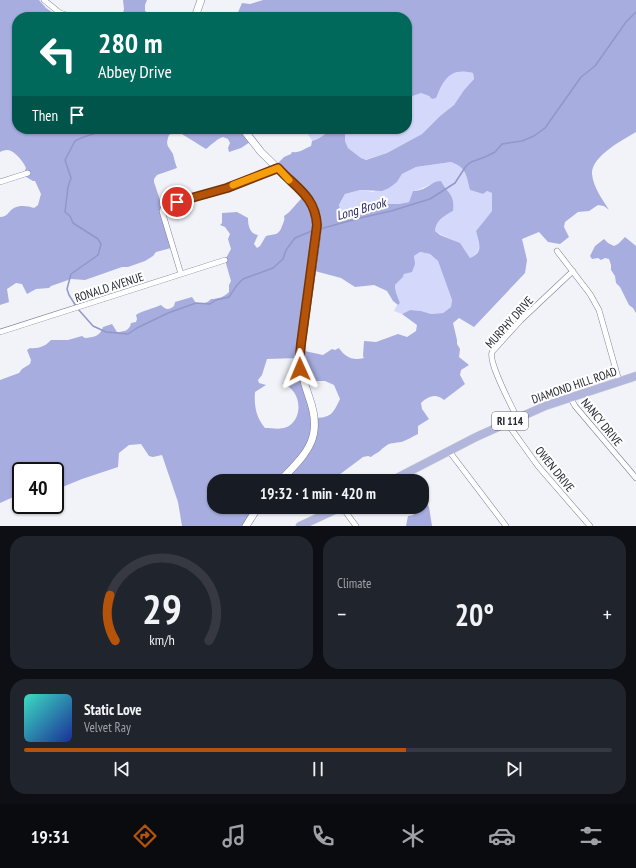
<!DOCTYPE html>
<meta charset="utf-8">
<style>
body{margin:0;font-family:"PT Sans Narrow",sans-serif;background:#20242c;color:#f1f3f6;height:100vh;display:flex;flex-direction:column;font-size:15px;white-space:nowrap}
*{box-sizing:border-box;margin:0}
p{font-size:13px;color:#9ea1a6}
.icon{flex:none;width:22px;height:22px;fill:none;stroke:currentColor;stroke-width:2;stroke-linecap:round;stroke-linejoin:round}
.map{position:relative;height:526px;overflow:hidden}
.sheet{display:flex;flex-direction:column;gap:10px;padding:10px;background:#0d0f14;flex:1}
.sheet>*{flex:none}
.banner{position:absolute;left:12px;top:12px;width:400px;height:122px;border-radius:16px;box-shadow:0 1px 3px #0004;background:#00695c;color:#fff;overflow:hidden}
.speed{position:absolute;left:12px;top:462px;display:flex;gap:8px;font-size:20px;font-weight:700;text-align:center}
.speed>*{display:grid;place-content:center;width:52px;height:52px;border-radius:50%;background:#171b24;box-shadow:0 1px 3px #0004;line-height:1}
.speed .limit{border:2px solid #111;border-radius:6px;background:#fff;color:#111}
.pin{position:absolute;display:grid;place-items:center;width:34px;height:34px;color:#fff;margin:-17px;border:2px solid #fff;border-radius:50%;box-shadow:0 1px 4px #0007}
.me{position:absolute;width:44px;margin:-22px;rotate:359deg;stroke-linejoin:round;filter:drop-shadow(0 0 3px #0008)}
.turn{display:flex;align-items:center;gap:14px;height:84px;padding:0 20px;font-size:18px}
.turn .icon{width:52px;height:52px;stroke-width:2.5}
.turn b{display:block;font-size:28px;line-height:34px}
.then{display:flex;align-items:center;height:38px;padding:0 20px;background:#0003;gap:8px;font-size:15px}
.big{font-size:30px;font-weight:700;line-height:1.1}
.sheet .tile{flex:1;display:flex;flex-direction:column;justify-content:center;gap:6px;min-width:0;padding:0 14px;border-radius:16px;background:#20242c}
.sheet .dial{align-items:center;gap:0}
.dial svg{height:104px;overflow:visible;fill:none;stroke:#363941;stroke-width:7;stroke-linecap:round;text-anchor:middle}
.dial text{fill:#f1f3f6;stroke:none}
.song{display:flex;align-items:center;gap:12px}
.cover{width:48px;height:48px;border-radius:6px;background:linear-gradient(135deg,hsl(170 70% 55%),hsl(230 70% 35%))}
.played{height:4px;border-radius:2px;background:linear-gradient(90deg,#b45309 65%,#363941 65%)}
.keys{display:flex;justify-content:space-around;direction:ltr}
.heat{display:flex;justify-content:space-between;align-items:center;font-size:22px;direction:ltr}
.sheet .tiles{flex:1;display:grid;gap:10px;grid-template-columns:1fr 1fr}
.tile:last-child{grid-column:span 2}
.trip{position:absolute;left:207px;top:474px;width:222px;height:40px;border-radius:16px;background:#171b24;box-shadow:0 1px 3px #0004;font-weight:700;line-height:40px;text-align:center}
.menu{display:flex;height:64px;justify-content:space-around;align-items:center;background:#090b0e;color:#9ea1a6}
.menu .icon{width:28px;height:28px}
.menu .active{color:#b45309}
.menu b{font-size:18px;color:#f1f3f6}
.map>svg:first-child{display:block}
</style>
<div class="map">
<svg width="636" height="526" viewBox="0 0 636 526">
<rect width="100%" height="100%" fill="#f2f3f9"/>
<path fill="#d4d9fc" d="M456,71H466L473,73L474,79L464,90L454,105L440,116L422,134L387,153L365,160L361,158L348,148L345,141V133L351,129H407V98L421,93L429,96L432,99L435,98L447,76Z
M305,129H329C326,135 318,139 312,141Z
M451,162C467,168 466,175 470,190L483,194L487,191L492,193V211L476,231C479,243 483,252 470,258C466,254 464,248 460,245C453,238 443,237 435,231C436,220 444,216 453,211L448,191L441,181C431,183 423,189 413,191L409,202L399,204H383L372,211L358,215L350,214L342,212L340,209L339,206L345,194L360,190L373,192L397,182L402,174L416,167Z
M420,252L430,254L438,261L452,300L451,307L443,313L431,314L421,311L410,310L402,314L394,311L397,305L400,303C398,297 395,292 395,285L403,277L414,256Z"/>
<path fill="#a7addf" fill-rule="evenodd" d="M0,0H39L46,8L59,17H17V129H241L250,142L241,148L229,152L228,148L230,143L228,139L223,137C218,138 211,145 206,149L177,131L169,135C165,146 168,145 173,154C174,158 175,163 177,168L157,175L154,179V182L163,209L171,248L156,252L153,256L145,261L128,267H122L85,280L71,279L51,286L49,288L36,289L27,294L22,284L16,283L7,289L9,302L0,305V217C8,217 8,211 14,208C20,205 28,206 34,208L38,205L41,194L35,181H33L23,175L26,168C24,162 13,149 7,150C4,150 2,151 0,152Z
M123,0H147L145,5V11L149,14L159,17H122L124,9Z
M263,0H636V132C623,140 591,156 592,174C593,187 603,200 609,210L604,206L598,205L589,211L578,212L565,222L564,227L569,237L560,244L548,242L539,232L522,239L527,260L525,273L474,327L459,318L453,323L457,340V344L460,349L459,357L469,365L461,370L460,375L465,384L444,400C436,393 428,396 421,403L422,409L429,419L418,426V434C413,436 406,441 401,442C389,444 390,442 381,450C378,453 374,454 371,457L368,456L363,457L335,478L333,481H214V507H257L244,526H182L178,502L162,455L153,457L149,456L141,444L129,445L119,453L118,467L82,479L55,490V471H21V497L18,495L0,503V380L19,373L22,369L30,364L31,360L27,350L30,348C38,349 46,346 51,340H68L82,336L85,338C93,337 100,337 103,327L112,324L117,332C124,332 130,330 131,323L136,322L137,319L136,315C143,310 153,309 161,305C166,310 169,310 174,306L175,302L192,297L196,303C203,304 206,304 211,299C218,299 224,297 229,292V285L231,281L225,260L231,249L228,239L230,234L225,227L220,225L222,223V213L237,212L248,218C248,226 250,234 258,235L254,244L257,248L260,246L266,236C276,234 279,235 282,226C284,221 285,220 284,216C292,211 296,203 304,196L275,166L284,157L291,154L292,152C300,153 304,149 311,146L312,141C318,139 326,135 329,129H351L345,133V141L348,148L361,158L366,160L387,153L422,134L440,116L454,105L464,90L474,79L473,73C450,67 444,79 436,98L432,99L429,96L421,93L407,98V17H236L242,3L250,4ZM451,162C467,168 466,175 470,190L483,194L487,191L492,193V211L476,231C479,244 484,252 470,258L460,243L440,235L435,231C436,220 444,216 453,211C455,194 448,194 441,181C433,181 430,186 423,189C420,190 416,191 413,191L409,202L399,204H383L372,211L358,215L350,214L342,212L340,209L339,205L345,194L360,190L382,191L389,188L397,182L402,174L416,167ZM420,252L430,254L438,261L452,300L451,307L443,313L431,314L421,311L410,310L402,314L417,325L416,331L407,337L398,334L376,342L364,341L363,356L364,358C352,361 345,357 339,348L335,350L332,349L323,355L300,350L311,270L341,278L355,287L374,285L387,291L393,301L398,305L400,303C398,297 395,292 395,285L403,277L404,274L412,272L415,264L414,256ZM299,358L301,375L282,384C302,389 304,419 287,427C280,430 272,428 265,428C256,417 254,406 255,392L266,385L259,383L258,380L262,375L267,359ZM317,381H325L334,385L340,399C333,414 331,418 313,418L306,387Z
M625,237L636,246V313L633,308L629,305L620,287L616,283L615,276L611,270V265L609,259L605,258L601,260L598,258L592,259L590,256L595,246L604,239L608,243L614,246L618,244Z
M422,494L429,507L432,526H406L408,516L413,515L420,507H422Z"/>
<g fill="none" stroke-linecap="round" stroke-linejoin="round">
<path stroke="#9197c8" stroke-width="1.5" d="M320,229L360,218L391,211L430,199L455,183L466,166L471,162L485,157L495,152L502,144L522,141L534,136L545,128L581,77L595,66L626,22L636,12
M76,306L69,295L67,289L71,274L98,255L101,244L98,239L73,223L70,216L65,212L68,187L71,178L65,160L75,141L81,138L108,129
M78,309L93,326L106,332L128,334L137,328L168,313L196,303L210,304L216,300L229,297L237,285L243,279L273,268L283,259L286,250L295,238L314,230"/>
<defs>
<path id="street" d="M44,0L60,13L73,17
M0,182L28,173
M557,251L590,294L599,310L619,381
M181,274L162,211L164,207L227,188L277,168
M0,332L225,260
M570,397L575,406L636,478
M517,418C512,406 488,363 492,352L521,320L573,271
M507,423L538,466L590,526
M449,451L506,526
M342,507L356,526"/>
<path id="secondary" d="M195,17L201,0
M243,129L261,152L308,198C316,210 318,221 317,235L300,355C300,370 304,383 309,397C324,438 307,453 280,481
M246,526L258,507"/>
<path id="primary" d="M391,481L476,437L545,406L636,376
M300,526L341,507"/>
</defs>
<use href="#street" stroke="#7a7d99" stroke-width="6"/>
<use href="#secondary" stroke="#7a7d99" stroke-width="8"/>
<use href="#primary" stroke="#cfcfd2" stroke-width="9"/>
<use href="#street" stroke="#fff" stroke-width="5"/>
<use href="#secondary" stroke="#fff" stroke-width="7"/>
<use href="#primary" stroke="#b2b6dd" stroke-width="8"/>
</g>
<g fill="none" stroke-linecap="round" stroke-linejoin="round">
<defs>
<path id="route" d="M177,202L227,188L278,168C296,188 315,196 317,225L301,344L300,355V369"/>
</defs>
<use href="#route" stroke="#753606" stroke-width="10"/>
<use href="#route" stroke="#b45309" stroke-width="7"/>
<path stroke="#f59e0b" stroke-width="7" d="M233,185L278,168L289,180"/>
</g>
<g text-anchor="middle" dominant-baseline="central" stroke-width="4" stroke-linejoin="round" paint-order="stroke">
<rect fill="#fff" stroke="#666770" stroke-width="1" x="492" y="412" width="36" height="18" rx="3"/>
<g font-size="11" font-weight="bold" fill="#252632">
<text x="510" y="421">RI 114</text>
</g>
<g font-size="12" fill="#252632" stroke="#fff">
<text transform="translate(109 287) rotate(-18)">RONALD AVENUE</text>
<text transform="translate(509 322) rotate(-48)">MURPHY DRIVE</text>
<text transform="translate(574 385) rotate(-19)">DIAMOND HILL ROAD</text>
<text transform="translate(602 422) rotate(51)">NANCY DRIVE</text>
<text transform="translate(555 469) rotate(51)">OWEN DRIVE</text>
</g>
<g font-size="13" font-style="italic" fill="#2b2b67" stroke="#fff">
<text transform="translate(361 209) rotate(-16)">Long Brook</text>
</g>
</g>
</svg>
<div class="speed"><div class="limit">40</div></div>
<div class="pin" style="left:177px;top:202px;background:#d93025"><svg class="icon" aria-label="arrive" viewBox="0 0 24 24"><path d="M6 21V4h12l-3 4 3 4H6"/></svg></div>
<svg class="me" style="left:300px;top:369px" viewBox="-20 -20 40 40"><path d="M0-17L14 15 0 8-14 15z" fill="#b45309" stroke="#fff" stroke-width="4"/></svg>
<div class="trip">19:32 · 1 min · 420 m</div>
<div class="banner">
<div class="turn"><svg class="icon" aria-label="left" viewBox="0 0 24 24"><path d="M17 20v-9H6M10 6l-5 5 5 5"/></svg><div><b>280 m</b>Abbey Drive</div></div>
<div class="then">Then<svg class="icon" aria-label="arrive" viewBox="0 0 24 24"><path d="M6 21V4h12l-3 4 3 4H6"/></svg></div>
</div>
</div>
<section class="sheet">
<div class="tiles">
<div class="tile dial"><svg viewBox="0 0 100 80">
<path d="M14 69A42 42 0 1 1 86 69"/>
<path d="M14 69A42 42 0 0 1 10 34" stroke="#b45309"/>
<text x="50" y="56" font-size="32" font-weight="700">29</text>
<text x="50" y="72" font-size="11">km/h</text>
</svg></div>
<div class="tile"><p>Climate</p>
<div class="heat"><a>−</a><b class="big">20°</b><a>+</a></div>
</div>
<div class="tile">
<div class="song"><i class="cover"></i><div><b>Static Love</b><p>Velvet Ray</p></div></div>
<div class="played"></div>
<div class="keys"><svg class="icon" aria-label="previous" viewBox="0 0 24 24"><path d="M18 5L8 12l10 7zM5 5v14"/></svg><svg class="icon" aria-label="pause" viewBox="0 0 24 24"><path d="M8 5v14M16 5v14"/></svg><svg class="icon" aria-label="next" viewBox="0 0 24 24"><path d="M6 5l10 7-10 7zM19 5v14"/></svg></div>
</div>
</div>
</section>
<nav class="menu">
<b>19:31</b>
<svg class="icon active" aria-label="directions" viewBox="0 0 24 24"><path d="M12 3l9 9-9 9-9-9zM9 14v-3h6M13 9l2 2-2 2"/></svg>
<svg class="icon" aria-label="music" viewBox="0 0 24 24"><path d="M9 18V5l10-2v13"/><circle cx="6" cy="18" r="3"/><circle cx="16" cy="16" r="3"/></svg>
<svg class="icon" aria-label="phone" viewBox="0 0 24 24"><path d="M5 4h4l2 5-3 2q2 4 5 5l2-3 5 2v4C11 20 4 13 5 4z"/></svg>
<svg class="icon" aria-label="climate" viewBox="0 0 24 24"><path d="M12 3v18M4 7l16 10M4 17L20 7"/></svg>
<svg class="icon" aria-label="car" viewBox="0 0 24 24"><path d="M5 17H2v-5l4-1 3-4h7l3 4 3 1v5h-3M9 17h6M6 11h13"/><circle cx="7" cy="17" r="2"/><circle cx="17" cy="17" r="2"/></svg>
<svg class="icon" aria-label="filters" viewBox="0 0 24 24"><path d="M4 7h16M4 17h16"/><circle cx="9" cy="7" r="2"/><circle cx="15" cy="17" r="2"/></svg>
</nav>
